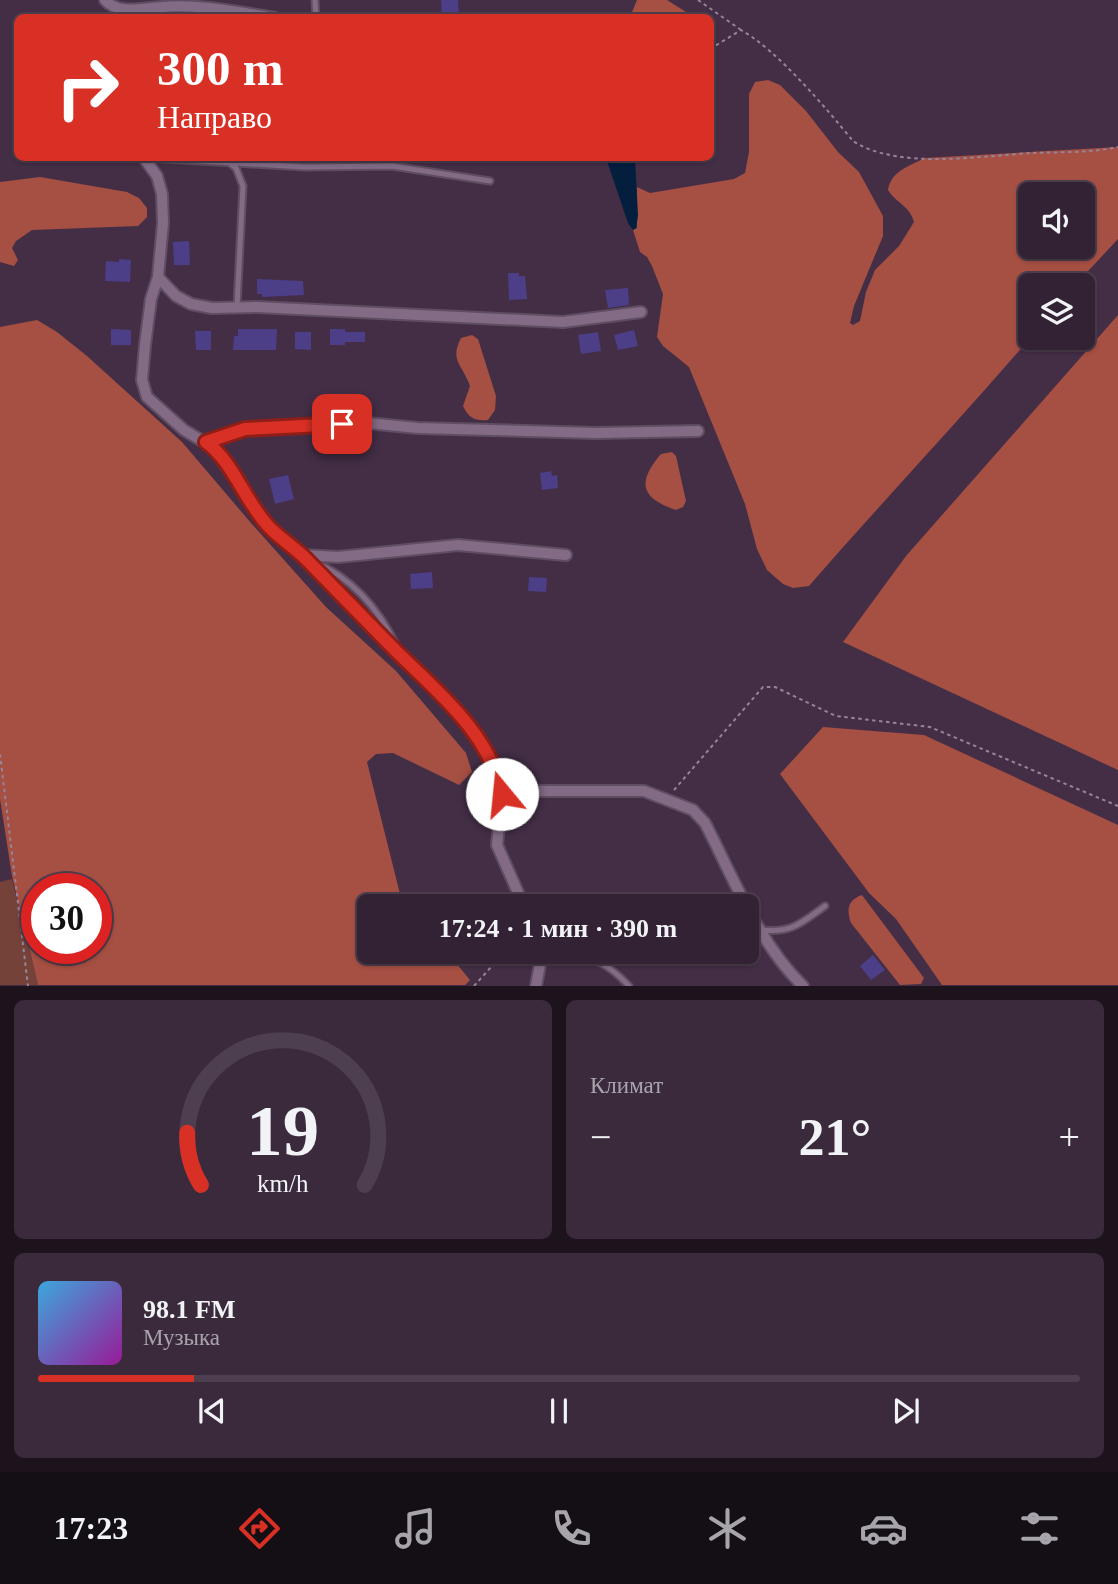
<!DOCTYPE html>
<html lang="ru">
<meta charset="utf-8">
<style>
body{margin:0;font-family:"Times New Roman",serif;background:#3a2a3c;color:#f1f3f6;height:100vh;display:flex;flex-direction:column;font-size:26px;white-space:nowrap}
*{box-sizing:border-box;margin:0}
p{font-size:23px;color:#a8a4ac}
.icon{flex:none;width:38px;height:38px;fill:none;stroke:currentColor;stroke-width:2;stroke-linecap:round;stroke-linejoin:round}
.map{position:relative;height:986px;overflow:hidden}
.details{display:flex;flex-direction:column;gap:14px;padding:14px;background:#1c131d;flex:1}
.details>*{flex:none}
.guide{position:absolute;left:14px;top:14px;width:700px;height:147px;border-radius:10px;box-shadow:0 2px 5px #0004,0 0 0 2px #4d3f4f;background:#d93025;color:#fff;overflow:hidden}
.buttons{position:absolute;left:1018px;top:182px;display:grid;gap:14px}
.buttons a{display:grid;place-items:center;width:77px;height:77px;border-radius:10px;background:#322234;box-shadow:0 2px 5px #0004,0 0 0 2px #4d3f4f;font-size:35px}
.speed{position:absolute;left:21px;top:873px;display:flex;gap:14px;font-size:35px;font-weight:700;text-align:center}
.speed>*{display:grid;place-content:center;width:91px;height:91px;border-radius:50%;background:#322234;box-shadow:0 2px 5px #0004,0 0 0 2px #4d3f4f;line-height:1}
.speed .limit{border:10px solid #d22;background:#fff;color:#111}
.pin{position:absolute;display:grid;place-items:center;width:60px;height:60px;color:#fff;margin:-30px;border-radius:14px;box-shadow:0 4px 10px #0006}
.me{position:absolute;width:77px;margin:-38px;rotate:343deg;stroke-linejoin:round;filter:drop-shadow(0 0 5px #0008)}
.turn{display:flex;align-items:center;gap:24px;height:147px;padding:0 28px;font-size:32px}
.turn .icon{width:91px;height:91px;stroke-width:2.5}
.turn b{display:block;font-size:49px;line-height:60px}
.big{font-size:52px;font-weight:700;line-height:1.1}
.details .tile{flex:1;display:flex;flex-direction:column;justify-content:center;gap:10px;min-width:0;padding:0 24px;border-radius:10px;background:#3a2a3c}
.details .dial{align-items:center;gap:0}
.dial svg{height:182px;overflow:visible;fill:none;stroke:#4d3f4f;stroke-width:7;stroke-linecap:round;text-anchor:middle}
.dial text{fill:#f1f3f6;stroke:none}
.song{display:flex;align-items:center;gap:21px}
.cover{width:84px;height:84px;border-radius:10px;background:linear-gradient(135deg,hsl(200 70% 55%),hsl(300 70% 35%))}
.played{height:7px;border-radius:4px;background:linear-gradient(90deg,#d93025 15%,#4d3f4f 15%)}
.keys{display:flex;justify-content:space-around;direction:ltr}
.heat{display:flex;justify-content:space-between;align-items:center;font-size:38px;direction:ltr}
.details .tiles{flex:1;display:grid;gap:14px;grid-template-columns:1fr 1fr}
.tile:last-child{grid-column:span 2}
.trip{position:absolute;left:357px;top:894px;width:402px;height:70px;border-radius:10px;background:#322234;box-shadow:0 2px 5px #0004,0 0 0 2px #4d3f4f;font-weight:700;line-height:70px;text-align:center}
.tabs{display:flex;height:112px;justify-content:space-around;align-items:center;background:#140e15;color:#a8a4ac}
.tabs .icon{width:49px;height:49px}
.tabs .on{color:#d93025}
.tabs b{font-size:32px;color:#f1f3f6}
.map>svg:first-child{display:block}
</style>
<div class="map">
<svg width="1118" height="986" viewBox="0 0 1118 986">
<rect width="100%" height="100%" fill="#432e46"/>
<path fill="#75423a" d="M12,879L38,985H0V882Z"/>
<path fill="#a64f43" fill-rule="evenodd" d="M637,0H667L694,17H630Z
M768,80L780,85L806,111L838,152L859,172L883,216V236L854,306L850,323L853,325L860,321L866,292L875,270L899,246L914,222C910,206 896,203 888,190C891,171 909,166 925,158L1118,147V239L1075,285H1031V337C959,421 882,502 809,586L793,588L783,584L767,570L757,549L745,504L689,367L663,346L657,337L663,294L652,266L647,257L640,252L633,230L637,228V187L650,193L734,179L745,173L749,152V94L755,82ZM1031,194H1083V247H1031Z
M40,177L127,192L139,198L147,208V217L138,226L32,230L16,241L12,248L18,260L14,266L0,262V182Z
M1118,315V770L843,642L906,556Z
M37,320L57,332L87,356L182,442L251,523L326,607L396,671L466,753L472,772L459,785L393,753L376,754L367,762L401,898L408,906H369V952H447L470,980L465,985H38L12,876L0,799V327ZM96,889V948H37V889Z
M472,335L478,339L496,396L495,410L488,420C474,421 469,418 463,406L470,386C463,365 449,361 461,338Z
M672,452L676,456L686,501L683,507L676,510C640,498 637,482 661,454Z
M823,727L924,735L1118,825V985H942L896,919L869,893L780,774Z
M862,895L924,978L921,984L900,985L851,923C846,909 848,900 862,895Z"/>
<path fill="#041e3e" d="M606,158H635L638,216L636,228L633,230L628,223Z"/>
<path fill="#4c3e87" d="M441,0H458L459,16L442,17Z
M189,241L190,265H174L173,242Z
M119,259L131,260L130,282L105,281L106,261L119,262Z
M508,273H519V276H525L527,299L509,300Z
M257,279L303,281L304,295L262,297V294H257Z
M628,288L629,305L608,308L605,290Z
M111,329L131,330V345H111Z
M238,329H277L276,350H233L234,336H238Z
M330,329H345V332H365V342H345V345H330Z
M634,330L638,346L618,350L614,335Z
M195,331H211V350H196Z
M295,332H311V350L295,349Z
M598,332L601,351L581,354L578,335Z
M551,471L552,476L557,475L558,488L542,490L540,473Z
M288,475L294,499L275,504L269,479Z
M432,572L433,588L411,589L410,574Z
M529,577L547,578L546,592L528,591Z
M873,955L885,970L871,980L860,966Z"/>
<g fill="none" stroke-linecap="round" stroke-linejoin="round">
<defs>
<path id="service" d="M315,0L316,18
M147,158L305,167L392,166L490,181
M227,161L236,168L243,186L237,306
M313,561C352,578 379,609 397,647
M760,930C792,933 800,924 825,906
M564,952C592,956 610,965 629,986
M538,953L554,952"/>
<path id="minor" d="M105,0C118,15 143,8 162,7C199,4 238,12 275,18
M144,158L157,176L162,194L163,223L158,277L151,299L145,345L142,380L147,397L184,430L214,448L268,527L305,558L331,586L449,702L485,748L498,773L502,794L497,845L524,906
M158,277L176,296L191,304L212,308L257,307L563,322L641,312
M207,442L245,429L317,424L367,423L418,428L596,433L698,431
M302,555L338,557L458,545L566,555
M498,773L515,788L527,791H644L693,810L705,823C733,877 759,944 803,986
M536,986L540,964L538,952"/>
</defs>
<use href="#service" stroke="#5f4d61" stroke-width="9"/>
<use href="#minor" stroke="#5f4d61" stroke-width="14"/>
<path stroke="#968599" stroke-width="2" stroke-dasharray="3.5 3.5" stroke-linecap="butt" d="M698,0L741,30
M710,49L741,30C777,50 826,108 853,141C897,170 981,156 1032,153C1060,152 1091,153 1118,147
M0,754L28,986
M674,790L763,687H775L836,716L930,727L1118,806
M474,986L492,966L526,952"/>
<use href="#service" stroke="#836b86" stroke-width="5"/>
<use href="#minor" stroke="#836b86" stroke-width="10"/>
</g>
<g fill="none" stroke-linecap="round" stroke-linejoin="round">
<defs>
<path id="route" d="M342,424L245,429L206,442C233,461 246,504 270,528C281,539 295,548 306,559C336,590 366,620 396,651C438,692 490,734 502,794"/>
</defs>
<use href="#route" stroke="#8d1f18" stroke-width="18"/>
<use href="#route" stroke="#d93025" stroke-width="12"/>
</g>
</svg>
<div class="buttons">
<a><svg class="icon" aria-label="sound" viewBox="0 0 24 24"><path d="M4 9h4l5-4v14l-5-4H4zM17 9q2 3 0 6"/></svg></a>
<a><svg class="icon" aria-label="layers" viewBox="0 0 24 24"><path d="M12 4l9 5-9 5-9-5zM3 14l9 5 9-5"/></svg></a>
</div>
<div class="speed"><div class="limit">30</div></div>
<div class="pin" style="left:342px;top:424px;background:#d93025"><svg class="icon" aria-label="arrive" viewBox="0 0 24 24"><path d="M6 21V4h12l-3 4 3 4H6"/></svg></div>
<svg class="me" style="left:502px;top:794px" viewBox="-20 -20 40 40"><circle r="19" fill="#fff"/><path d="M0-13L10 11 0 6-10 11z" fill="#d93025"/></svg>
<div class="trip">17:24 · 1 мин · 390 m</div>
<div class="guide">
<div class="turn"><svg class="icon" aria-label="right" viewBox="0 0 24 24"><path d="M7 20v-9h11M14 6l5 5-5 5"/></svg><div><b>300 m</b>Направо</div></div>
</div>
</div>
<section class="details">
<div class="tiles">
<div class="tile dial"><svg viewBox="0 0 100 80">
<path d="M14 69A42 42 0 1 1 86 69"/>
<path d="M14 69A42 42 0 0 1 8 46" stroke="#d93025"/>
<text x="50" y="56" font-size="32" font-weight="700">19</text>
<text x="50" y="72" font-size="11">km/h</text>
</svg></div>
<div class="tile"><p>Климат</p>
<div class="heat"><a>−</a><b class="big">21°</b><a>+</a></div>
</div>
<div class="tile">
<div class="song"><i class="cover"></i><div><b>98.1 FM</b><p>Музыка</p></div></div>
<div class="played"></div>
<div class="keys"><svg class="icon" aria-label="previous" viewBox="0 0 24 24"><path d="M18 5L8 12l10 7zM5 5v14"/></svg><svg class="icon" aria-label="pause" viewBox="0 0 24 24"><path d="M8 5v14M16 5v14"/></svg><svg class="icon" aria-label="next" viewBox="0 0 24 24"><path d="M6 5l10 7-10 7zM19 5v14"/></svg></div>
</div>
</div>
</section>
<nav class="tabs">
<b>17:23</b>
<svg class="icon on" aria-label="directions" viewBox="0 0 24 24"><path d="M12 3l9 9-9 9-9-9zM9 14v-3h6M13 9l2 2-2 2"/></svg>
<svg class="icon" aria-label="music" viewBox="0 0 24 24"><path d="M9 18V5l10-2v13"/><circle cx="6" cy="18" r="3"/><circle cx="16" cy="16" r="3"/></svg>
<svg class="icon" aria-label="phone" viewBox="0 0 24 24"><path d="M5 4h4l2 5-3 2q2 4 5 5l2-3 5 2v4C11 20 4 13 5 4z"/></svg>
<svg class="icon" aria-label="climate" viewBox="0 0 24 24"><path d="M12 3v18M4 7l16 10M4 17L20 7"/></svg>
<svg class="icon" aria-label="car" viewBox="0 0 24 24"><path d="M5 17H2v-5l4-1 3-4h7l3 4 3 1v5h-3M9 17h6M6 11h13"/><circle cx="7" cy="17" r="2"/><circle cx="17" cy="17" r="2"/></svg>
<svg class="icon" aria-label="filters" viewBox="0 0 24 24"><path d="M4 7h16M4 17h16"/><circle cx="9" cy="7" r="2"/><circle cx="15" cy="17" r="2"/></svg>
</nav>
